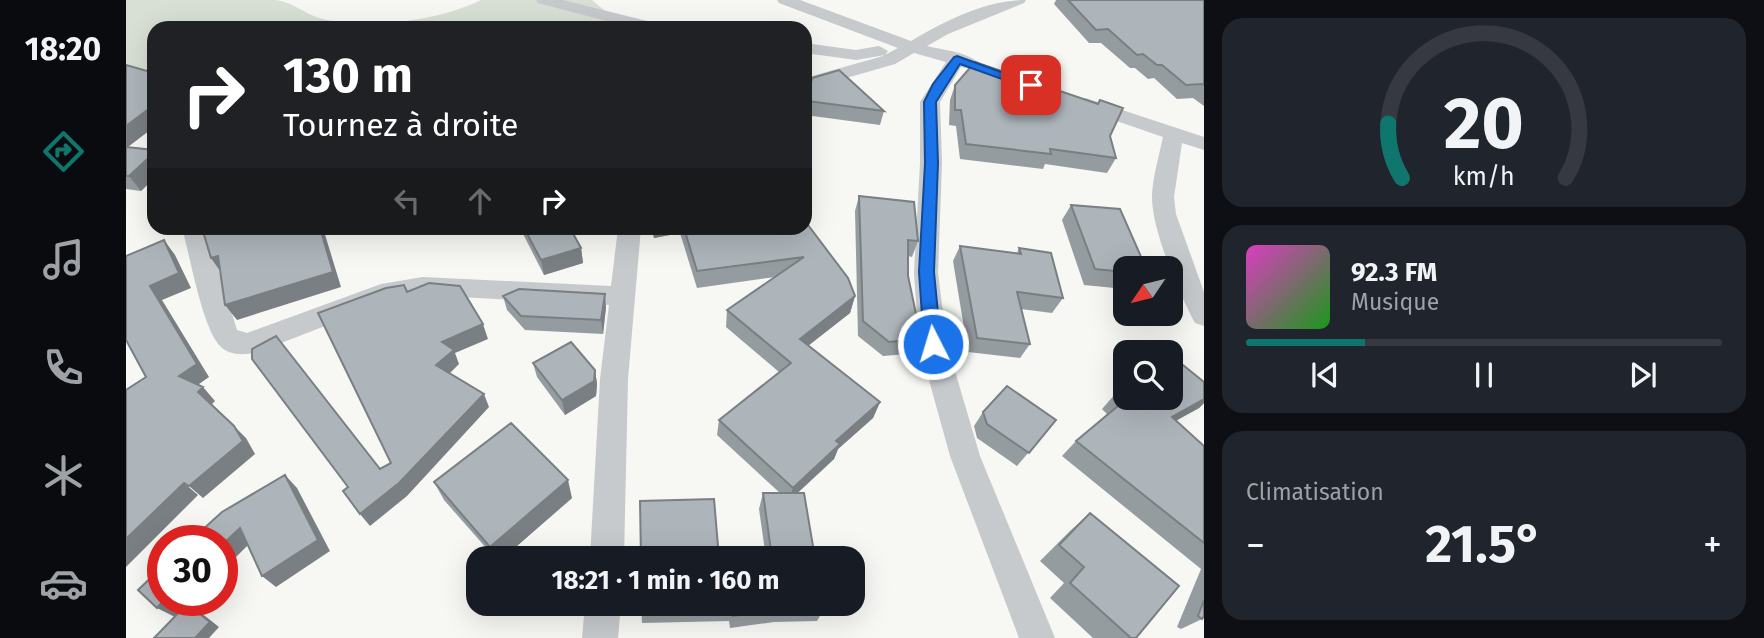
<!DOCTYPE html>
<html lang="fr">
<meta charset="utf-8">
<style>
body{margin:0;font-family:"Fira Sans",sans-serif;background:#20242c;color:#f1f3f6;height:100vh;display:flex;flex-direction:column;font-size:26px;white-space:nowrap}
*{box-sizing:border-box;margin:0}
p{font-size:23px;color:#9ea1a6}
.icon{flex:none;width:38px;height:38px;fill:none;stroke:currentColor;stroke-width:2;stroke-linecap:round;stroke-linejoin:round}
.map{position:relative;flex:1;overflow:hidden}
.drawer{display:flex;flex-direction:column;gap:18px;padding:18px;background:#0d0f14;width:560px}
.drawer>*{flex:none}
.guide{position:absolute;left:21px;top:21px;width:665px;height:214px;border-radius:21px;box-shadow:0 7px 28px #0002;background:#202124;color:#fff;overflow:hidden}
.needle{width:46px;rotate:235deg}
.controls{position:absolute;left:987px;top:256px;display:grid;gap:14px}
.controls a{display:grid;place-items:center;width:70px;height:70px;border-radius:14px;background:#171b24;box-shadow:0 7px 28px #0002;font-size:35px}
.speed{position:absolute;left:21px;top:525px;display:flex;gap:14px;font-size:35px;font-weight:700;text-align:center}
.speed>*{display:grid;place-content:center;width:91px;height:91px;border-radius:50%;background:#171b24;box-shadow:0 7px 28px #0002;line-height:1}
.speed .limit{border:10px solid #d22;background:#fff;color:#111}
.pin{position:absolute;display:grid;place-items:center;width:60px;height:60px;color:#fff;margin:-30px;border-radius:14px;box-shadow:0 4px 10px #0006}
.me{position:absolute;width:77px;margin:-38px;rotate:355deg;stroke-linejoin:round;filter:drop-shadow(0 0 5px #0008)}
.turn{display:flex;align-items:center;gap:24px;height:147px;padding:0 21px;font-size:32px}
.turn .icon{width:91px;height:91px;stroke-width:2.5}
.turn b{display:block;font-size:49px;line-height:60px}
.lanes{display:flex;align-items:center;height:66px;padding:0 21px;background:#0003;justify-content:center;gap:35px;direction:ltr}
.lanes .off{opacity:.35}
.big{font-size:52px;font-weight:700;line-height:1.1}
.drawer .card{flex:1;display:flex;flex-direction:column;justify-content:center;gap:10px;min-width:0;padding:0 24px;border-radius:21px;background:#20242c}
.drawer .dial{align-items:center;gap:0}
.dial svg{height:182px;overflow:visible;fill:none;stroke:#363941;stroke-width:7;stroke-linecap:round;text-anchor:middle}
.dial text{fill:#f1f3f6;stroke:none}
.song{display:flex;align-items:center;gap:21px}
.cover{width:84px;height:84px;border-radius:10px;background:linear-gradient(135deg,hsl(310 70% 55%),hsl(120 70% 35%))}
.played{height:7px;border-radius:4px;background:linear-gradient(90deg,#0f766e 25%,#363941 25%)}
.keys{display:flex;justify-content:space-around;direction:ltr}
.heat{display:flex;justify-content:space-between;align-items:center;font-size:38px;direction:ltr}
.trip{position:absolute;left:340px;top:546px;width:399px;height:70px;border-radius:21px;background:#171b24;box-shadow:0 7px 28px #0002;font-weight:700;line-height:70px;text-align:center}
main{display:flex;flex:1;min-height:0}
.dock{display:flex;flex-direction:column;width:126px;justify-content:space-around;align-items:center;background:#090b0e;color:#9ea1a6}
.dock .icon{width:49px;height:49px}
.dock .active{color:#0f766e}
.dock b{font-size:32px;color:#f1f3f6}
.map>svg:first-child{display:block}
</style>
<main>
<nav class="dock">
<b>18:20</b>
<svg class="icon active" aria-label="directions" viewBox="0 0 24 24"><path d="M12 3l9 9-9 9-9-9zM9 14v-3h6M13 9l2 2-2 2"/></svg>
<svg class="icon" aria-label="music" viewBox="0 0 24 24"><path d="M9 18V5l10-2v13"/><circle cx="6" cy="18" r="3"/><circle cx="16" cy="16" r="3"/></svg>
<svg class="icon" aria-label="phone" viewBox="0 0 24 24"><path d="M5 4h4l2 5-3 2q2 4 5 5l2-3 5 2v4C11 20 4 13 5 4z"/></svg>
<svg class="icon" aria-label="climate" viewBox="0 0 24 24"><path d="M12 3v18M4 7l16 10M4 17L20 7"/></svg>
<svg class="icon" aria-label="car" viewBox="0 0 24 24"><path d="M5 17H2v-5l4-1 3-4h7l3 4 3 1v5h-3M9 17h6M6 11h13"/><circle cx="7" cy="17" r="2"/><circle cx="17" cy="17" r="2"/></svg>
</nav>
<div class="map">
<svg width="1078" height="638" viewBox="0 0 1078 638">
<rect width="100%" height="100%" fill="#f7f7f3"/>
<path fill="#d8dfd4" d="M0,0C49,0 100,0 149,0C165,1 179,14 193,18C239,31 313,21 355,0H466L500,28H28V71L0,77Z"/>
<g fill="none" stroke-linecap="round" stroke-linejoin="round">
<path fill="#c6cacd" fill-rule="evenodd" d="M410,0H437L533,24L535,28H507L412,3Z
M651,0H674L785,41C819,21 860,0 900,0L898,3L822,34L801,46C816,50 843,52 854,64L845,69L835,67L814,102L816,163L812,273L821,344L854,456L929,638H893L824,456L793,344L788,273L794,163V102L820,62L788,53L769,64L679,90V78L757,56L772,48L653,3Z
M679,43L730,50L753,46L762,51L759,55L730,60L679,53Z
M960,98L1078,137V150L1056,143L1048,197L1050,214L1078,292V326L1069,323C1053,293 1025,229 1026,195C1027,176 1033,156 1037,137L953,108L950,104Z
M63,228H87L82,236L111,330L121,333L255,284L297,277L485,286L492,228H515L502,379L498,558H464L474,379L483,305L297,295L266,300L132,352C120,355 104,356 95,347C77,330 65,261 58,236Z
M459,604H495L492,638H456Z"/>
</g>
<path fill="#959ca0" d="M930,0H1078V106L1067,98L1051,99L1028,78L1022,79L1009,68H1004L975,43H963L928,4Z
M0,65L28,73V127L2,147L28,150V178L15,191L0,189Z
M829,85L984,136L990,158L981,173L919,164L917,169L834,159L830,126L823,125L824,100Z
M681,101L758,111L754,125L679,115Z
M733,196L792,241L786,257L782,256V276L793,328L800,338L793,353L757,356L732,336L729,211Z
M945,205L999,268V289L958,285L936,220Z
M394,228H462L447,233L455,248L457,263L418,275Z
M524,228H679L729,296L724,313L682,346L754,402L747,418L712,449L708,459L671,493L689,558H640L633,509L637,493H654L591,435L593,420L653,372L600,327L601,310L649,277L571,288L554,233L528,238Z
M834,246L891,253L893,248L937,298L926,313L895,309L904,344L894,358L842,352L827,261Z
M377,296L480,307L477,334L399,330L381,310Z
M407,363L469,370L471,384L470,396L439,415L411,377Z
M1078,382V403L1073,408L1050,420L1078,446V616L1076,619L1055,629L1051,627L1075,569L936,456L950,441L981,414L976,409L990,393Z
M857,412L930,420L891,466L851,438L848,426Z
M308,482L446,498L377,558H369L318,500Z
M964,513L1010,638H967L924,598L938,583L914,561L945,530Z
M515,604L698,609L691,621L648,622L604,628L603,621L516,623Z"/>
<path fill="#797f82" d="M28,105V127L0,148V126Z
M28,153V178L15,191L3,176Z
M194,228H197L215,287L111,320L99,305Z
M441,228H462L442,234Z
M528,228H554V233L528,238Z
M38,240L49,255L65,288L36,300L83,377L66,389L53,376L24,286Z
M455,248L457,263L418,275L415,260Z
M92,256L96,274L85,258Z
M479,294L480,307L477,334L475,320Z
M729,296L724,313L670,355L674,339Z
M357,324L362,339L329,353L333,364L317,380L310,365L316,342Z
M469,370L471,384L470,396L439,415L436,400Z
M77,387L89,401L85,405L72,392Z
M358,394L363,407L281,496L244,526L234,514Z
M1078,399V403L1073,408L1030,432L1046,417Z
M754,402L747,418L712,449L708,459L662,502L667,488L710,441Z
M108,426L120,438L129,454L77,498L63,486Z
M159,475L171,488L204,551L150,587L136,576Z
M442,480L446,498L377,558H370L364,547Z
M58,483L72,495L0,567V539Z
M114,528L128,539L96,571V545Z
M38,600H66L62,604L70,609L93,627L83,638H69L49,617L31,608Z"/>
<path fill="#adb5ba" stroke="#797f82" stroke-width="2" d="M942,0H1078V85L1076,84L1060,85L1036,65H1031L1017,54L1011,55L982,29L970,30Z
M496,24L514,28H493Z
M849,62L972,104L974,100L997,108L984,136L990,158L924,149L925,154L840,144L835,110H829V85Z
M0,65L28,73V105L0,126Z
M713,70L758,111L681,101L686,78Z
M0,147L28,150V153L3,176H0Z
M733,196L788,202L792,241L782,240V276L793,328L798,331L800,338L763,342L737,321Z
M945,205L994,209L1020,268H999V272L969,269Z
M679,221L722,278L729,296L674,339L754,402L710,441L714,444L667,488L593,420L665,363L601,310L678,257L571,271L558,228H679Z
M76,228H194L207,272L99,305L92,256L85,258Z
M398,228H444L455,248L415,260Z
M38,240L53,273L24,286L71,364L53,376L77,387L72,392L108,426L117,441L63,486L58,483L0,539V390L20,377L0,340V256Z
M834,246L895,254L893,248L925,253L937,298L891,292L904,344L851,338Z
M303,283L334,286L357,324L316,342L328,350L310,365L358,394L273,483L234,514L217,491L222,487L126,359V349L150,336L254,469L265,463L192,313L260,288L278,285L281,292Z
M393,289L479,294L475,320L395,316L377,296Z
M445,342L469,370L468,381L436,400L407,363Z
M1052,361L1078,382V399L1046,417L1078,446V543L950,441L998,401L990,393L999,388V397H1045V364Z
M881,386L930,420L903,453L861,424L857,412Z
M385,423L442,480L364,547L308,482Z
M159,475L192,540L136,576L114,528L96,545V541H64L96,512Z
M637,493H678L689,558H646Z
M588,499L593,558H515L514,501Z
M964,513L1053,586L1010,638H1005L944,583L958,567L933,545Z
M37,566V600H38L31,608L12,590Z
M1078,600V616L1076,619L1072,616Z
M61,604L84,622L69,638H28Z
M515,604H697L698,609L653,610L607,616L606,609L515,611Z"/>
<path fill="#1a73e8" stroke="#114b97" stroke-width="2" d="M831,56L911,85L901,88L834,64L810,102L812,163L808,272L815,344L812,348H801L798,344L793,272L799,163L798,102L807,84L828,57Z"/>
</svg>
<div class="controls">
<a><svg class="needle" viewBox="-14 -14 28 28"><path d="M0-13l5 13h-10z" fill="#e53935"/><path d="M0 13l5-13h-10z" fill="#9ea1a6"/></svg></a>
<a><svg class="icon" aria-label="search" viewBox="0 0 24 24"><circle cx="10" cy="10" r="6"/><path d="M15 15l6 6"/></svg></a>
</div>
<div class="speed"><div class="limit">30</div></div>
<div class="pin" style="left:905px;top:85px;background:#d93025"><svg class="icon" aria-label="arrive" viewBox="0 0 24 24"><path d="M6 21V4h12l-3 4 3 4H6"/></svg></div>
<svg class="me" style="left:807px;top:344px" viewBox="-20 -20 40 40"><circle r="17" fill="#1a73e8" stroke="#fff" stroke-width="3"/><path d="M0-11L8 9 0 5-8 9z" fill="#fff"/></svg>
<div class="trip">18:21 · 1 min · 160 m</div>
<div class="guide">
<div class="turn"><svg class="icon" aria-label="right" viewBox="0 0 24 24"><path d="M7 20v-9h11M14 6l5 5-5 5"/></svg><div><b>130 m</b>Tournez à droite</div></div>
<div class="lanes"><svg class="icon off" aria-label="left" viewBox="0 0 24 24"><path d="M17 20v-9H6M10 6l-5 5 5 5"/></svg><svg class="icon off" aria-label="ahead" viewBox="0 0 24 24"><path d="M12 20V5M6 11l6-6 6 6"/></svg><svg class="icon" aria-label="right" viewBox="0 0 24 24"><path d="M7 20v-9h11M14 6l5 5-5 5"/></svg></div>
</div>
</div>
<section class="drawer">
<div class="card dial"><svg viewBox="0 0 100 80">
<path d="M14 69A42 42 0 1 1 86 69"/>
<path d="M14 69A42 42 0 0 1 8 45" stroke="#0f766e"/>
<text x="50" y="56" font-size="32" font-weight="700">20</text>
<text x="50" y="72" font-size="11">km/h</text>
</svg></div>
<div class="card">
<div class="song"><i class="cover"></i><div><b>92.3 FM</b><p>Musique</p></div></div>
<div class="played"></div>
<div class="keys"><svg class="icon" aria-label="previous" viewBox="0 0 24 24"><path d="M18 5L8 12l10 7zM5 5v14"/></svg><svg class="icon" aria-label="pause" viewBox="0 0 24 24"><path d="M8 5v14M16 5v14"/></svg><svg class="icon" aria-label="next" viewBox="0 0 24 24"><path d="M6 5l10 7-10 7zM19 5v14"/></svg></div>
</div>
<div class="card"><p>Climatisation</p>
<div class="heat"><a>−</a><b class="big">21.5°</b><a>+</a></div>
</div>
</section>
</main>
